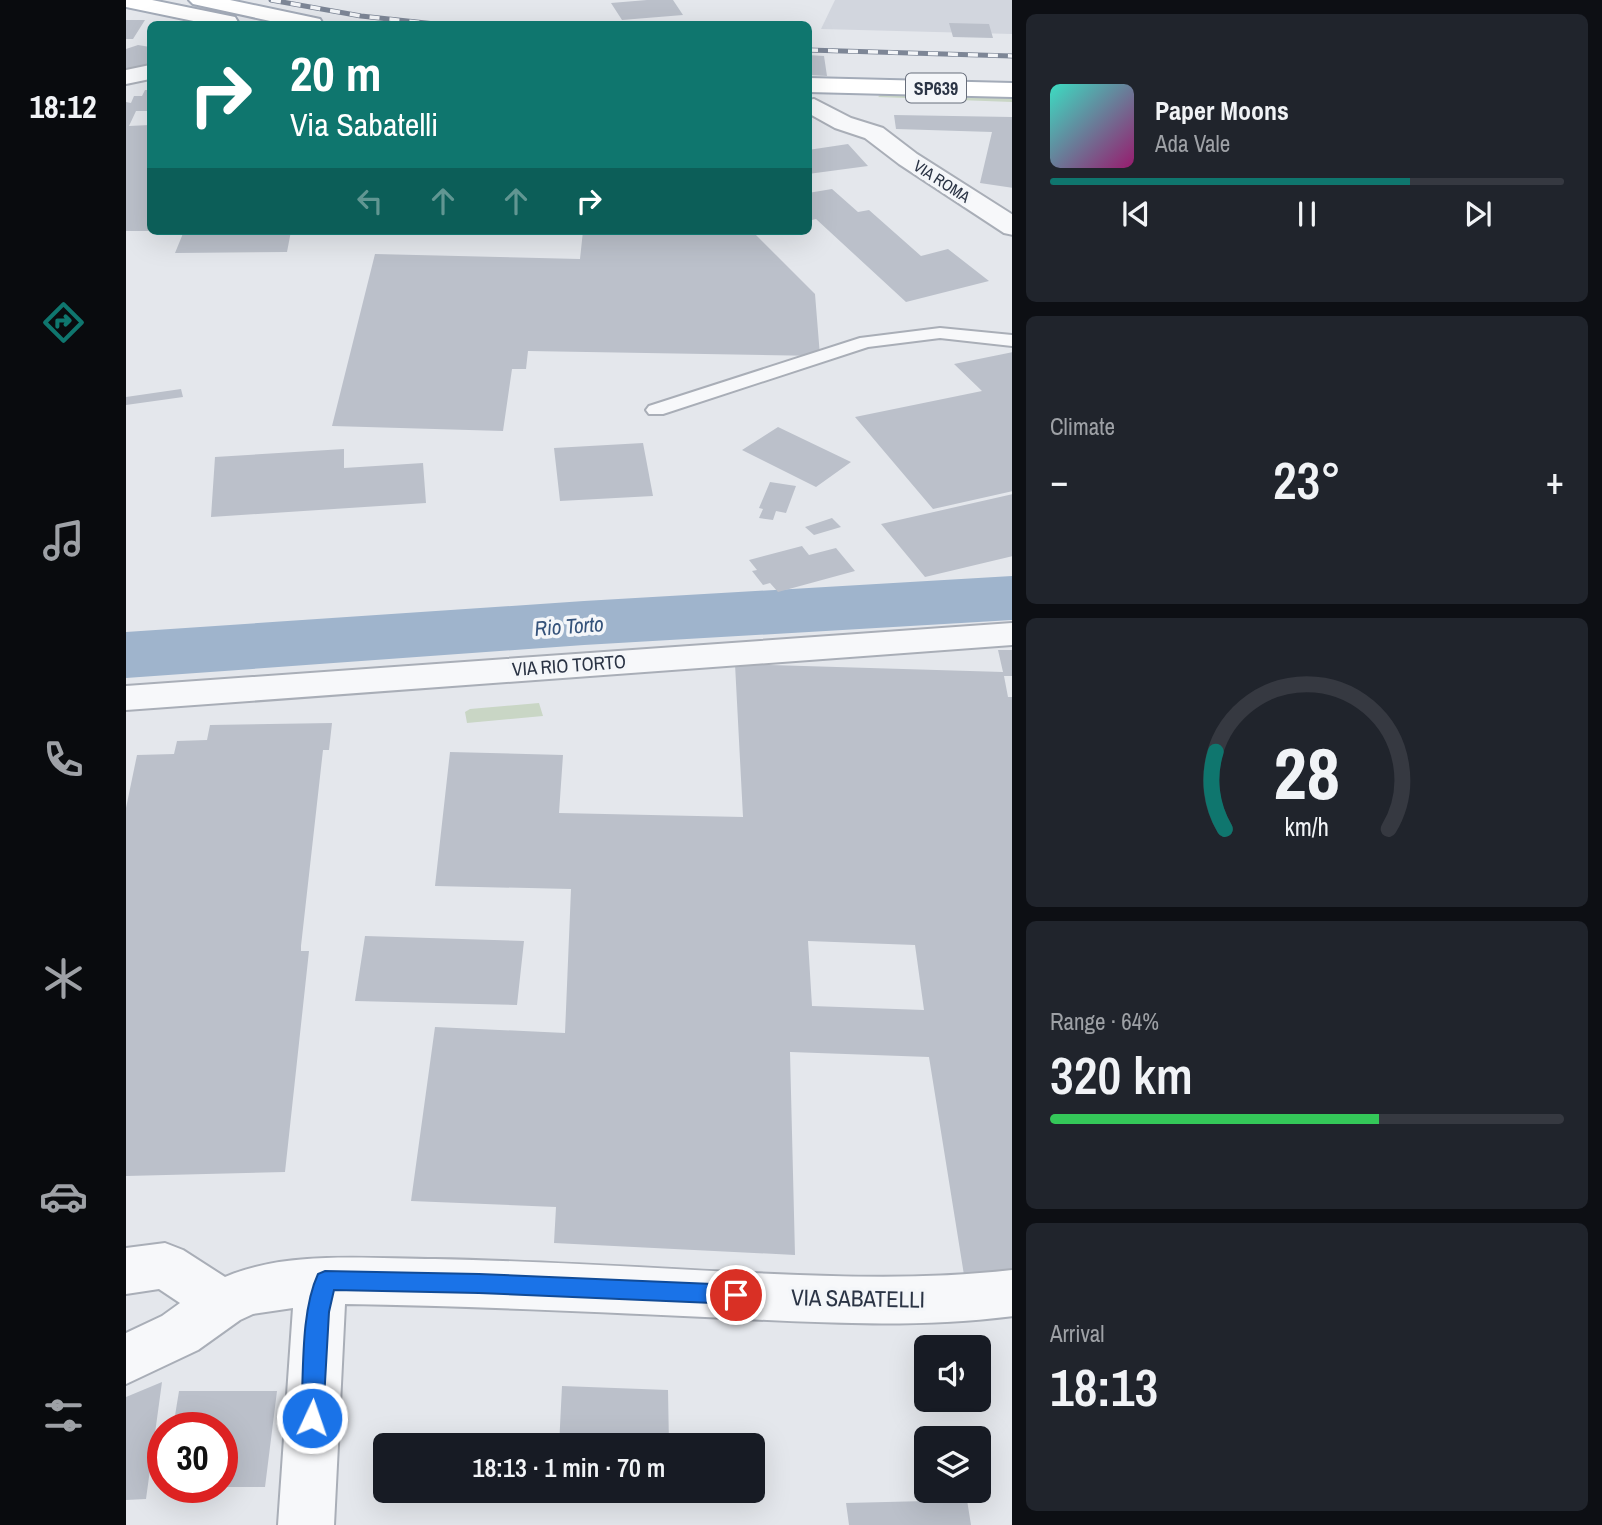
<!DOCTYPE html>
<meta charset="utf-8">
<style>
body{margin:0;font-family:"Archivo Narrow",sans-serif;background:#20242c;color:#f1f3f6;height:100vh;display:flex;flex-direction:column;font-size:26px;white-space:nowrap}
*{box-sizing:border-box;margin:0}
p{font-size:23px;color:#9ea1a6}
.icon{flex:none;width:38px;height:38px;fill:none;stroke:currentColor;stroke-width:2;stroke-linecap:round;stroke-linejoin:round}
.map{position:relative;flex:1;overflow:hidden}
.sheet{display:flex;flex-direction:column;gap:14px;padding:14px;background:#0d0f14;width:590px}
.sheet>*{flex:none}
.hud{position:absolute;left:21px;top:21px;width:665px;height:214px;border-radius:10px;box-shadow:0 7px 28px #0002;background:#0f766e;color:#fff;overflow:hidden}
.tools{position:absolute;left:788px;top:1335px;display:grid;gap:14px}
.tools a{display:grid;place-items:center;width:77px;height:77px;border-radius:10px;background:#171b24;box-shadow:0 7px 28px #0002;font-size:35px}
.speed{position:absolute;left:21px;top:1412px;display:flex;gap:14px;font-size:35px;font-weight:700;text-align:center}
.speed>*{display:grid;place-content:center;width:91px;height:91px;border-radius:50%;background:#171b24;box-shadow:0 7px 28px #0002;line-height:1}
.speed .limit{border:10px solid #d22;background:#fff;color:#111}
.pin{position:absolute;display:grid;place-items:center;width:60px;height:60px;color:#fff;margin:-30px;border:4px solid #fff;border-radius:50%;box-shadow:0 2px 7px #0007}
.me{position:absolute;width:77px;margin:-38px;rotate:3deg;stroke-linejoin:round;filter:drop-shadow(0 0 5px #0008)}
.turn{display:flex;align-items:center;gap:24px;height:147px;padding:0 28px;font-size:32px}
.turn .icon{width:91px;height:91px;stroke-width:2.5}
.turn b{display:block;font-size:49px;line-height:60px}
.lanes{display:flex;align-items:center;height:66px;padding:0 28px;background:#0003;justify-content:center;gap:35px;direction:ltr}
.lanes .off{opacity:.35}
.big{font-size:52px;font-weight:600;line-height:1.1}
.sheet .widget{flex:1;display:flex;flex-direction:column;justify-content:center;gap:10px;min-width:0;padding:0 24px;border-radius:10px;background:#20242c}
.sheet .dial{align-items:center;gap:0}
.dial svg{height:182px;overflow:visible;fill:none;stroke:#363941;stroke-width:7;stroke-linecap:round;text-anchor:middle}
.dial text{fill:#f1f3f6;stroke:none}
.song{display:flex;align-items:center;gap:21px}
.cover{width:84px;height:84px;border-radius:10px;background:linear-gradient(135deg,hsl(170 70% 55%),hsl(320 70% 35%))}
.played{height:7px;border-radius:4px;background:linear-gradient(90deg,#0f766e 70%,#363941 70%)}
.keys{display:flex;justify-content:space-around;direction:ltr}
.heat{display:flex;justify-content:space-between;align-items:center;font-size:38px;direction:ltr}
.charge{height:10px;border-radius:5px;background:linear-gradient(90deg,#34c759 64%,#363941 0)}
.trip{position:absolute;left:247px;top:1433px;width:392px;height:70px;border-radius:10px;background:#171b24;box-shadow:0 7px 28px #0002;font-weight:600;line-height:70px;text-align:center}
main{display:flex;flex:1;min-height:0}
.tabs{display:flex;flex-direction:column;width:126px;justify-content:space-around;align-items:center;background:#090b0e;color:#9ea1a6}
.tabs .icon{width:49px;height:49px}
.tabs .on{color:#0f766e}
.tabs b{font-size:32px;color:#f1f3f6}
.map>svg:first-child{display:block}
</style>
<main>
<nav class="tabs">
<b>18:12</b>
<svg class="icon on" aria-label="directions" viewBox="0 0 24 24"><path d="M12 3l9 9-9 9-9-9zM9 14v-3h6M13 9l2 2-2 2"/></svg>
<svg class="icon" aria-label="music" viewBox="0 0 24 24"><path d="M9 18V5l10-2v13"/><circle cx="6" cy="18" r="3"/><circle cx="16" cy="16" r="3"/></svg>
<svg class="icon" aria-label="phone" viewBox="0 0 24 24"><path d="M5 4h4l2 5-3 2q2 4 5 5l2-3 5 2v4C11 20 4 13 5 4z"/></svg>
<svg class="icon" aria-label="climate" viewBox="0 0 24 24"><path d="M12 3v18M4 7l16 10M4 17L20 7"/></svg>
<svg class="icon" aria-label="car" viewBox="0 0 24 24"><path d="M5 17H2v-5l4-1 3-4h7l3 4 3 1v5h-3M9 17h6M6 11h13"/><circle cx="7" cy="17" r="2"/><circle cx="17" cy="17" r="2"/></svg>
<svg class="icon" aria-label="filters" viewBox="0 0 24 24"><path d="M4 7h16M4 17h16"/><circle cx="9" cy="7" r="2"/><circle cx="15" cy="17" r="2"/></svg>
</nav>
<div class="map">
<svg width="887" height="1525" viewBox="0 0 887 1525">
<rect width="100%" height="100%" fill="#e4e7ec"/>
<path fill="#d2d6de" d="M709,0H886V34L695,29Z"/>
<path fill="#c9d6c5" d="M757,93L886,97L887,102L752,97Z
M413,703L417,716L341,723L339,712L344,709Z"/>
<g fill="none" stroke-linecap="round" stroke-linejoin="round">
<path fill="#9fb4cc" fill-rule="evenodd" d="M887,576V620L458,645L0,678V632L458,601Z"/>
</g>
<path fill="#bbc0ca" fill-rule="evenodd" d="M521,0H547L557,15L496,20L485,3Z
M0,20H19L7,39H0Z
M823,23L863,24L867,38L827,37Z
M12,45L24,47V64L0,71V49Z
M682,55L698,56L701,76L682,75Z
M19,90H24V111H10L3,126L24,125V231H0V102L5,103L8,96H16Z
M768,115L887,117V188L854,183L866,132L770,129Z
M722,144L742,166L682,174V150Z
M706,189L732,212L743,210L795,256L822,249L863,281L780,302L690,219L682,221V193Z
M58,231H165L161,252L49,253Z
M457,231L627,232L689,294L694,356L402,351L400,369H386L377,431L206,426L249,254L454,259Z
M887,352V491L807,509L729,417L856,391L828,364Z
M55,389L57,397L0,405V397Z
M652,427L725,462L690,487L616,450Z
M517,443L527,496L434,501L428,448Z
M218,449V468L297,463L300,503L85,517L89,457Z
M644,482L670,486L660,513L650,511L647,520L633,518L637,509L633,508Z
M887,494V556L799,577L755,524Z
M706,518L715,527L688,535L679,527Z
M676,546L683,555L710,548L729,571L652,592L644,583L637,585L626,571L631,570L623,560Z
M872,650H887V676H878L882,697H887V1270L838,1275L803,1057L664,1052L669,1255L428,1243L430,1207L285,1201L309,1027L439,1033L445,889L309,886L324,752L437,755L433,813L617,817L609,664L877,672ZM682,941L789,945L798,1010L686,1006Z
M206,723L203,750H197L175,946V951H183L159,1172L0,1176V808L11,755L48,754L51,741L81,740L84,725Z
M239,936L398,941L391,1005L229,1001Z
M36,1382L20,1499L0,1500V1397Z
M436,1386L542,1390L543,1446H433Z
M53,1391H151L139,1487H96V1428H47Z
M841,1500L845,1525H723L720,1503Z"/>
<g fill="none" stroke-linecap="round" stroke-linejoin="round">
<defs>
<path id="service" d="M814,328L887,335V346L814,338L742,347L537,414H523L520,410L523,406L734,338Z"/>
<path id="minor" d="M24,65V79L0,84V70Z
M688,99L725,118L757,128L791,154L887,215V235L878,233L773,164L739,138L709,128L682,113V100Z
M887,623V645L0,710V686Z
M39,1243L57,1250L99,1277C161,1250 243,1259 309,1259C415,1261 521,1268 627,1273C714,1277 800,1280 887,1270V1316C784,1329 682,1322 579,1317C459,1311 339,1306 219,1304L208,1525H152L167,1308L127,1314L114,1320L72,1350L0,1384V1333L36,1316L54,1303L33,1289L0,1294V1248Z"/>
<path id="primary" d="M0,0H26L109,17L112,22L110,24H82L0,7Z
M63,0H104L194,19L197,24H158L67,4Z
M682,78L887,83V97L682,92Z"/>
</defs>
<use href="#service" stroke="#a9aeb7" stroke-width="4"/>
<use href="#minor" stroke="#a9aeb7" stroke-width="4"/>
<use href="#primary" stroke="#a3abb8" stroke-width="4"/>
<use href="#service" fill="#f7f8fa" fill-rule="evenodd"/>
<use href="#minor" fill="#f7f8fa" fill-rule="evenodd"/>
<use href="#primary" fill="#fff" fill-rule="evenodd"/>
<defs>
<path id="rail" d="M145,0L235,16L309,24
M682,50L887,56"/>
</defs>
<use href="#rail" stroke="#7d8696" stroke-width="5"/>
<use href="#rail" stroke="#f4f6f9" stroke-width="3.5" stroke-dasharray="10" stroke-linecap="butt"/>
</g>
<path fill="#1a73e8" stroke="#114b97" stroke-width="2" d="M199,1271L353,1274L610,1285L617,1288L620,1295L617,1301L610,1304L353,1293L208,1290L203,1312L197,1418L194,1426L186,1429L179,1426L175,1418C178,1375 174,1313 192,1274Z"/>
<g text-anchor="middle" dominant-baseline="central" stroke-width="7" stroke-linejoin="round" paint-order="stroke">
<g font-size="16" fill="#2b3445" stroke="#f4f6f9">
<text transform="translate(816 181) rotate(33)">VIA ROMA</text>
</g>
<rect fill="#f4f6f9" stroke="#676e7b" stroke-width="2" x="780" y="73.5" width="60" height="29" rx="5"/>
<g font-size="18" font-weight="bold" fill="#2b3445">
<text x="810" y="88">SP639</text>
</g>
<g font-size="19" fill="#2b3445" stroke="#f4f6f9">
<text transform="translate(443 665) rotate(-4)">VIA RIO TORTO</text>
</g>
<g font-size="21" font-style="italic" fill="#34527a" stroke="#f4f6f9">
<text transform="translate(443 626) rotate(-4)">Rio Torto</text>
</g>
<g font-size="23" fill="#2b3445" stroke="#f4f6f9">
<text transform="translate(732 1298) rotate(1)">VIA SABATELLI</text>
</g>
</g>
</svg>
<div class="tools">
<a><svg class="icon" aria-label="sound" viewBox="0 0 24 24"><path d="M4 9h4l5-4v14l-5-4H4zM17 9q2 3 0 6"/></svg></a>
<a><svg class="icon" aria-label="layers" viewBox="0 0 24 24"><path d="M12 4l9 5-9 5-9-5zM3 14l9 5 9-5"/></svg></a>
</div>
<div class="speed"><div class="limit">30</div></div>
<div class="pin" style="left:610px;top:1295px;background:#d93025"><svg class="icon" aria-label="arrive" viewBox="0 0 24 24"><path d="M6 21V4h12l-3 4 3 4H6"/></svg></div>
<svg class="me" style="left:186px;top:1418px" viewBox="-20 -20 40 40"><circle r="17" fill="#1a73e8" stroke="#fff" stroke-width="3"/><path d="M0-11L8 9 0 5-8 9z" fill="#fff"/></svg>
<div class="trip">18:13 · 1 min · 70 m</div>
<div class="hud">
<div class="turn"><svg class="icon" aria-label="right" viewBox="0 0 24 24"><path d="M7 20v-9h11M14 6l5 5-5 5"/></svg><div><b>20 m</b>Via Sabatelli</div></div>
<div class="lanes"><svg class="icon off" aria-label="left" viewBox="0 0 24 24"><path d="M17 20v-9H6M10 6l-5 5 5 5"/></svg><svg class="icon off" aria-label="ahead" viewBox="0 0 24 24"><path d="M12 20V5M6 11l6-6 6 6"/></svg><svg class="icon off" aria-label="ahead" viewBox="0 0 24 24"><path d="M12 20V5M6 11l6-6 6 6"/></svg><svg class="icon" aria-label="right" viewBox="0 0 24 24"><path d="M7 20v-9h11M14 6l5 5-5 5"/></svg></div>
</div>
</div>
<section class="sheet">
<div class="widget">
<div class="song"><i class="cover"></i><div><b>Paper Moons</b><p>Ada Vale</p></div></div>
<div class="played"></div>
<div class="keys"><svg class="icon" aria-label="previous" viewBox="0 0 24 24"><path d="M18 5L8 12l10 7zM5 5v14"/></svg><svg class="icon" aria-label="pause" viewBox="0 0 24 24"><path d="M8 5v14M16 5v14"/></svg><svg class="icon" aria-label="next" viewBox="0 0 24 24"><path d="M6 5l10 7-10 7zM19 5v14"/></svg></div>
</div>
<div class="widget"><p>Climate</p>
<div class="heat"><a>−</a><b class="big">23°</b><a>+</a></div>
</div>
<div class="widget dial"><svg viewBox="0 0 100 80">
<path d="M14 69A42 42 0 1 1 86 69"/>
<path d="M14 69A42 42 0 0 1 10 35" stroke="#0f766e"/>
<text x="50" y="56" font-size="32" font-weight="700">28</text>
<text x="50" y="72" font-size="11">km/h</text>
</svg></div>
<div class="widget"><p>Range · 64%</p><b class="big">320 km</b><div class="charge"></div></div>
<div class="widget"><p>Arrival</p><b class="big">18:13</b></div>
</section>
</main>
